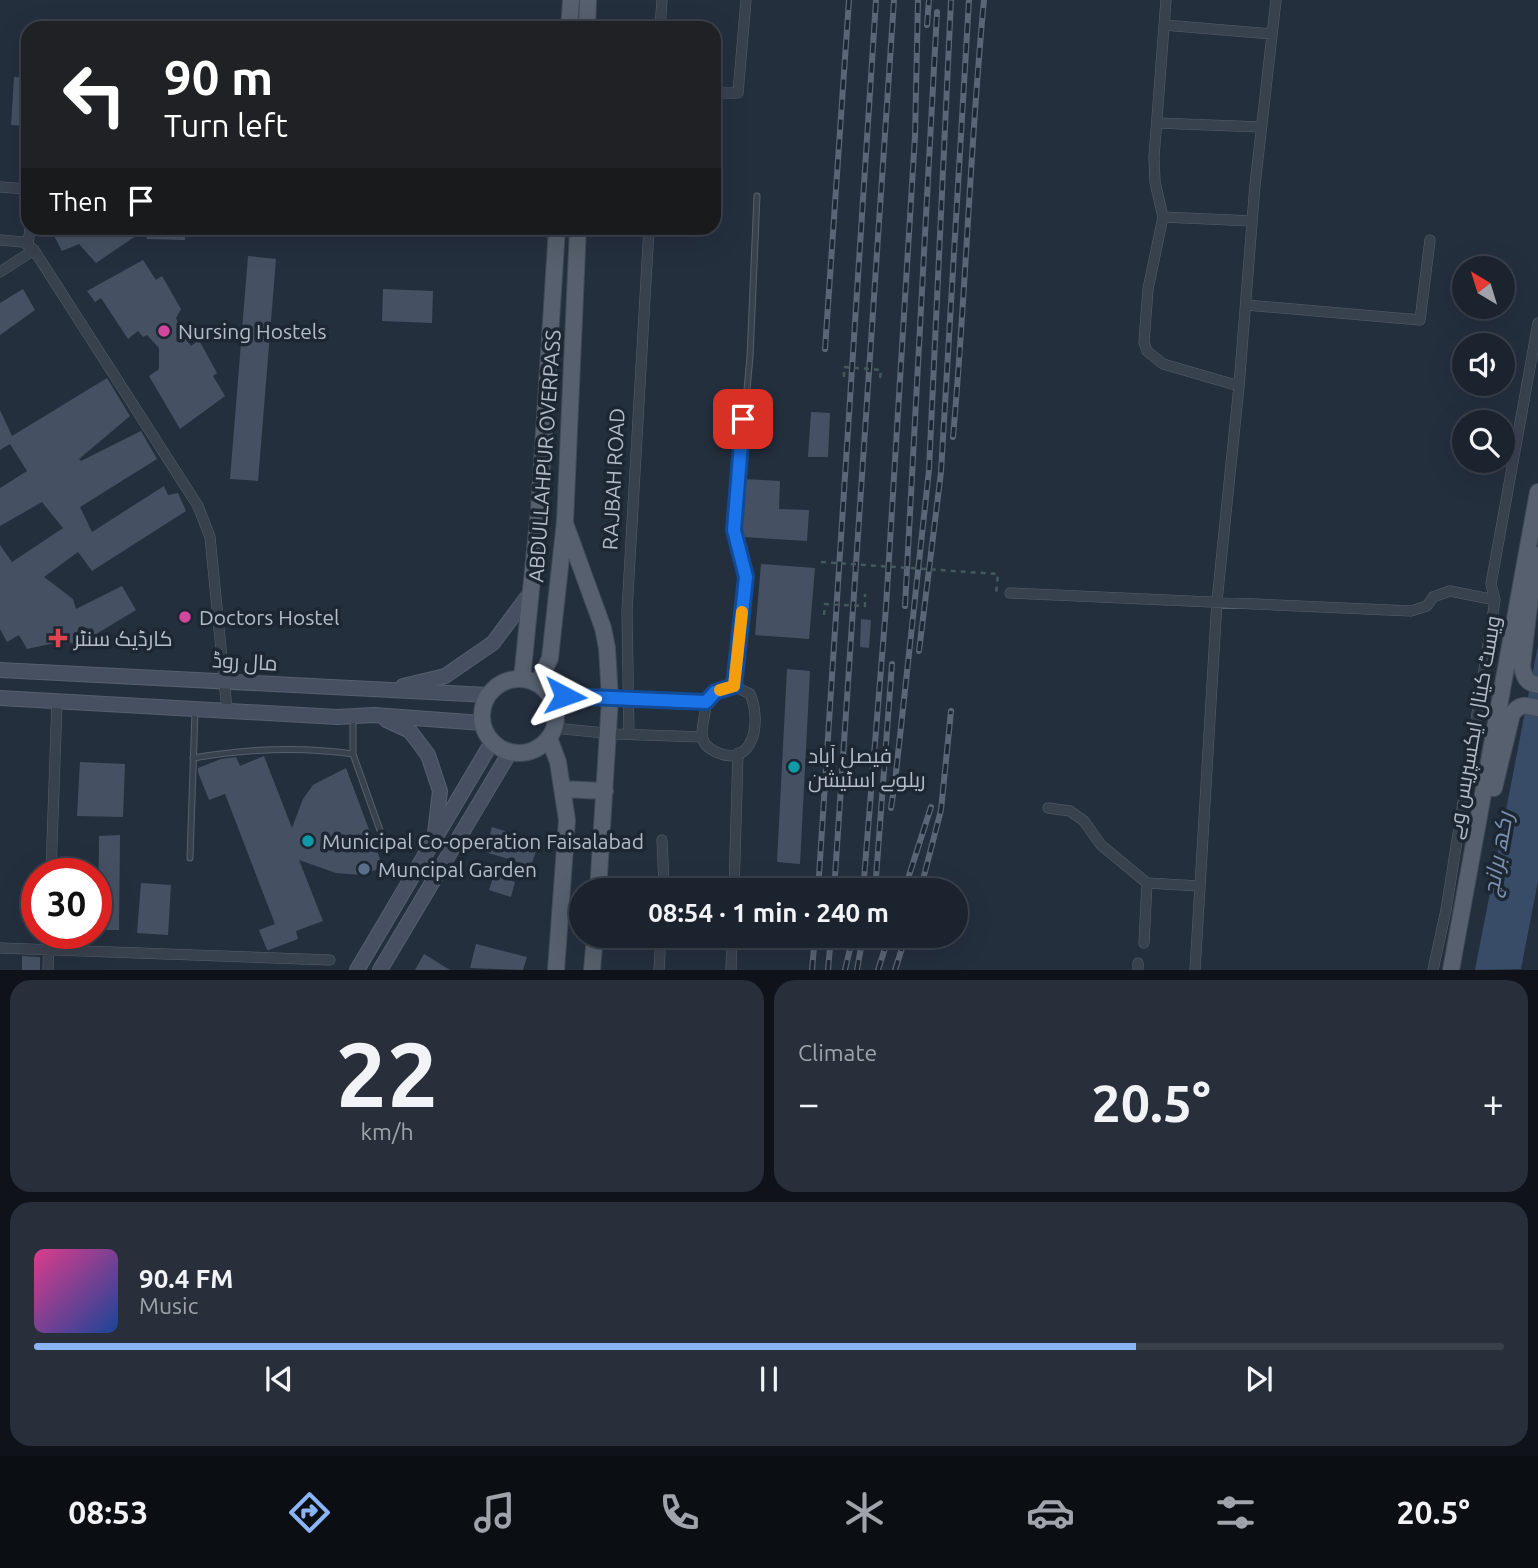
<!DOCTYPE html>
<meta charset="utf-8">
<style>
body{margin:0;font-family:Ubuntu,Cairo,sans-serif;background:#282f3a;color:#f1f3f6;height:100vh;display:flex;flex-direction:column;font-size:26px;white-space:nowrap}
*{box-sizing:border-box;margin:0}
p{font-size:23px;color:#a0a4aa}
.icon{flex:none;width:38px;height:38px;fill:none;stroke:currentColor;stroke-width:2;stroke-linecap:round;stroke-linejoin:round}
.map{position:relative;height:970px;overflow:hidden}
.panel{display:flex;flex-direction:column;gap:10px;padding:10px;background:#0f1319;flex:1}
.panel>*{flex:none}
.hud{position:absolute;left:21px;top:21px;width:700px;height:214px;border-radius:21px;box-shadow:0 7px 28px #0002,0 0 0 2px #39404a;background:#202124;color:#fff;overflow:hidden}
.needle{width:46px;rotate:322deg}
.buttons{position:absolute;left:1452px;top:256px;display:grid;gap:14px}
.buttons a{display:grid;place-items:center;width:63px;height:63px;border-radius:50%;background:#1b232e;box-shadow:0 7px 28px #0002,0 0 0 2px #39404a;font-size:35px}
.speed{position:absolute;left:21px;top:858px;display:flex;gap:14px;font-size:35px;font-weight:700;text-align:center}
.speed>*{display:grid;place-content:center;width:91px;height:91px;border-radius:50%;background:#1b232e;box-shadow:0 7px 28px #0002,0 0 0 2px #39404a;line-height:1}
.speed .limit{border:10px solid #d22;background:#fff;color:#111}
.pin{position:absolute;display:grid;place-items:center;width:60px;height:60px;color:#fff;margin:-30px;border-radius:14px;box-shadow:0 4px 10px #0006}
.me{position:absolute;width:77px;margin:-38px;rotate:94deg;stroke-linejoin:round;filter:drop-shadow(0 0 5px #0008)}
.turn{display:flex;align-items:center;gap:24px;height:147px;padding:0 28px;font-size:32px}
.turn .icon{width:91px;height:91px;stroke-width:2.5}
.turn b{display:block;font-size:49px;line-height:60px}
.then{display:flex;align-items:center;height:66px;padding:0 28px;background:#0003;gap:14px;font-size:26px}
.big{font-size:52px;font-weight:600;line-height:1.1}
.panel .widget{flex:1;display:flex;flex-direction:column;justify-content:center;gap:10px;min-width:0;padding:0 24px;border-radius:21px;background:#282f3a}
.panel .dial{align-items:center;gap:0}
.dial b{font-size:91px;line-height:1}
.song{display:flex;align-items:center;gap:21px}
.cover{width:84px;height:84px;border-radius:10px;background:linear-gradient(135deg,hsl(330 70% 55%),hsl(220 70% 35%))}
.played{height:7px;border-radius:4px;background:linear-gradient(90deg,#8ab4f8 75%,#39404a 75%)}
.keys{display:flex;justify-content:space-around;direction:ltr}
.heat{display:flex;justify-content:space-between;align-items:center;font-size:38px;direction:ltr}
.panel .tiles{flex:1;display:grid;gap:10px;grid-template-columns:1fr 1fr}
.widget:last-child{grid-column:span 2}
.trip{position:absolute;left:569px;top:878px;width:399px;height:70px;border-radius:35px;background:#1b232e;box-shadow:0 7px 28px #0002,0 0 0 2px #39404a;font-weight:600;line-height:70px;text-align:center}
.tab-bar{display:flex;height:112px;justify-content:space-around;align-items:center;background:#0b0e12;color:#a0a4aa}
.tab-bar .icon{width:49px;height:49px}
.tab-bar .on{color:#8ab4f8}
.tab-bar b{font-size:32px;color:#f1f3f6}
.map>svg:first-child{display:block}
</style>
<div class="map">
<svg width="1538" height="970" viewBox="0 0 1538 970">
<rect width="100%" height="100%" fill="#242f3e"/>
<path fill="#394c67" d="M1538,645V881L1521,969L1475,970Z"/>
<path fill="#455162" d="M14,77L28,78V126L11,125Z
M50,228H185V240L147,239L146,229L96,263L79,244L62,251Z
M248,256L276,259L258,481L230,479Z
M143,260L156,280L162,276L181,309L176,318L179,326L177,327L191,346L199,340L217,373L213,376L225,396L180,429L149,376L159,369V348L147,335L143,337L138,331L128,339L101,298L95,302L87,291Z
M23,289L35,310L0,335V303Z
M383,289L433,291L432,323L382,321Z
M107,378L130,416L79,459L81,461L141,431L157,459L80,507L92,532L164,486L168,495L178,493L186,511L92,571L78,552L44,577L73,599L76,609L122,586L136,610L78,645L64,641L27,649L19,635L7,642L0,629V545L12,562L63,528L42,502L0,526V488L27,471L10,444L0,450V410L12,436Z
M811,412L830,413L828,457H808Z
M744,479L780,481L779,509L809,510L807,541L742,537Z
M761,564L815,568L809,639L755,635Z
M861,619L871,620L869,648L860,647Z
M787,669L810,671L800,864L777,862Z
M264,756L292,828L303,799L313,785L346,768L383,867L362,875L336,873L299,860L323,921L296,931L298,939L269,950H267L259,930L275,924L225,794L209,800L198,772V768L221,759L236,757L240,766Z
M80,762L125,764L123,817L77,816Z
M492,827L539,842L531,866L485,852Z
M120,835L119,930H98L99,836Z
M494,875L515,882L511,897L489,890Z
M141,883L171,885L168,935L137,933Z
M476,944L527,957L523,970L470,968Z
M424,954L450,970H415Z
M22,956L40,957V970H22Z"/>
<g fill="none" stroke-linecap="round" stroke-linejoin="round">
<defs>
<path id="service" d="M734,686L746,577L734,530L750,357L757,196
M353,754L387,850
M193,758C246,749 300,746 353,754V718
M190,858L195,711"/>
<path id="minor" d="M1166,0L1154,157L1155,182L1163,217L1148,289L1144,342L1147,351L1163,364L1239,386
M1164,25L1272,34
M660,28L662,0
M714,99V93H738L746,0
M1157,123L1261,127
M0,187L28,189
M1163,217L1252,221
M0,240L23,242L34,250
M28,245L30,228
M0,272L34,250L198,506L210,537L227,710
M1246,305L1420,320L1430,240
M1010,593L1411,611L1427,606L1433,597L1450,591L1495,600L1491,584L1538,323
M734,686L750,694C762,721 754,771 714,751C709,748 704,745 703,739C700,732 704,721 705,712C707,695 717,689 734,686Z
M550,695L706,702
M554,728L615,734L702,737
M629,734L627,611L649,228
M1048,808L1070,811L1084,821L1101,845L1147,883L1199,886
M662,840L664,884
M51,873L57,701
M663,891L664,884L735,886
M734,891L738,753
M1144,943L1147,883
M0,948L330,960
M48,970L49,933
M659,970L661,936
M731,970L732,936
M1138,970V963
M1195,970L1217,601L1239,386L1255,185L1276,0
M1433,970L1446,910L1495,600"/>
<path id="secondary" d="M0,670L488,695
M403,686L445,676L493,643L531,592
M0,698L337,717L374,715L482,723
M386,720L410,731L428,755L440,791L435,833
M357,970L492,742
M380,970L510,752"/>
<path id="primary" d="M569,28L571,0
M587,28L588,0
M566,526L603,628L607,648L610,699L598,891
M1535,555L1522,666C1524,678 1527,683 1538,685
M482 716a37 37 0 1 1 74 0a37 37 0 1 1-74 0Z
M522,679L539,510L557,228
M538,684L550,658L565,521L578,228
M549,738L558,762L567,820L556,970
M1494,788L1512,714C1520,703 1526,705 1538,708
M562,789L605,791
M592,970L595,936
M1451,970L1538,492"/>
</defs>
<use href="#service" stroke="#565f6c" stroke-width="7"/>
<use href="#minor" stroke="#565f6c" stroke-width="11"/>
<use href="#secondary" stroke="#565f6c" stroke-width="16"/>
<use href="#primary" stroke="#414a57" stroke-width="18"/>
<use href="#service" stroke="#38414e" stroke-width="5"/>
<use href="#minor" stroke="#38414e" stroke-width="10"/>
<use href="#secondary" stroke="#465061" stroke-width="14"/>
<use href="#primary" stroke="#56606e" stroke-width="16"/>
<defs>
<path id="rail" d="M927,25L929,0
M825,349L849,0
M953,437C966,292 970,145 984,0
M905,606L937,12
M919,651L941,472L969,0
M891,808L895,782L929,470L951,0
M818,891L876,0
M834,891L894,0
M863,891L886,607L915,136L918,0
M875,891L892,664
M904,891L931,807
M920,891L941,810L951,711
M812,970L815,936
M828,970L831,936
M845,970L853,936
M857,970L863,936
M878,970L889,936
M895,970L906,936"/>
</defs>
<use href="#rail" stroke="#5a6575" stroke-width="6"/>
<use href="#rail" stroke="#1d2633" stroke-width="3.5" stroke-dasharray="10" stroke-linecap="butt"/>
<path stroke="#44595c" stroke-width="2.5" stroke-dasharray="5 5" stroke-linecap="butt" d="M844,377V367L881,370L880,379
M821,562L998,574L996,594
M824,615L825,604L865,606V594"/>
</g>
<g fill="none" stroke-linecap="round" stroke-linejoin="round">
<defs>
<path id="route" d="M565,696L706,702L715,692L734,686L746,577L734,530L743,419"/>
</defs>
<use href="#route" stroke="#114b97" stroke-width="18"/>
<use href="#route" stroke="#1a73e8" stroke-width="12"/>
<path stroke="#f59e0b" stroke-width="12" d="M720,690L734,686L742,612"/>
</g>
<g fill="#d1479c" stroke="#1d2633" stroke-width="2.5">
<circle cx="164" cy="331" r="7"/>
<circle cx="185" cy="617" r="7"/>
</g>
<path fill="#e0444e" stroke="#1d2633" stroke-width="2.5" d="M54.5 627.5h7v7h7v7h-7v7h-7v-7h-7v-7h7z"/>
<g fill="#0f9aa8" stroke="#1d2633" stroke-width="2.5">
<circle cx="794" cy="767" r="7"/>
<circle cx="308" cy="841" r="7"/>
</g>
<circle fill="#5c6f8a" stroke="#1d2633" stroke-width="2.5" cx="364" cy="869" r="7"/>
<g text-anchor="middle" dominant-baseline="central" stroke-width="7" stroke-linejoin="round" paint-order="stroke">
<g font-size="21" fill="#b4bcc9" stroke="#1d2633" text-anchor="start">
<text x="178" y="331">Nursing Hostels</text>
<text x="199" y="617">Doctors Hostel</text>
<text x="74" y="638">کارڈیک سنٹر</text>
<text x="808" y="755">فیصل آباد<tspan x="808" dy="24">ریلوے اسٹیشن</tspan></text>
<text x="322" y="841">Municipal Co-operation Faisalabad</text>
<text x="378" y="869">Muncipal Garden</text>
</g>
<g font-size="21" fill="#b4bcc9" stroke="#1d2633">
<text transform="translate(544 456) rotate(-86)">ABDULLAHPUR OVERPASS</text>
<text transform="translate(613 479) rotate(-87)">RAJBAH ROAD</text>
<text transform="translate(245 661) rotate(3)">مال روڈ</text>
<text transform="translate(1473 727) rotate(-80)">ویسٹ کینال ایکسپریس وے</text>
</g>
<g font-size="23" font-style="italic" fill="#7c92b1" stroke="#1d2633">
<text transform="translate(1497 854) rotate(-80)">رکھ برانچ</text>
</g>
</g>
</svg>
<div class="buttons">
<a><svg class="needle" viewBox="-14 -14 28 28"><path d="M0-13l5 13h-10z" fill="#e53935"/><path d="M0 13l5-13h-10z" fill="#a0a4aa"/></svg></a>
<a><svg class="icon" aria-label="sound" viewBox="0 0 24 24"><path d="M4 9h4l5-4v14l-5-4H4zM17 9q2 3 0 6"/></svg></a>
<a><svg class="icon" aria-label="search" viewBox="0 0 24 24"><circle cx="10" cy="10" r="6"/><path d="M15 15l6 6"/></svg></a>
</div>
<div class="speed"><div class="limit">30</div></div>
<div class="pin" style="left:743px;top:419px;background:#d93025"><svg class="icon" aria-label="arrive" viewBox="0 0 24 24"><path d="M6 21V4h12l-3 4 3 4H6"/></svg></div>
<svg class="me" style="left:565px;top:696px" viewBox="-20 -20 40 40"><path d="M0-17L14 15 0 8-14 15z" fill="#1a73e8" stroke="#fff" stroke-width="4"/></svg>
<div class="trip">08:54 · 1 min · 240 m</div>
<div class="hud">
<div class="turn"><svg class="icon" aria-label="left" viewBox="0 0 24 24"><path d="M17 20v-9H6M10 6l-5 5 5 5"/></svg><div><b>90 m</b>Turn left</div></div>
<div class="then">Then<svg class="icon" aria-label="arrive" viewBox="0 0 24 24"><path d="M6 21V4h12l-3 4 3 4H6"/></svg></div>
</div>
</div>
<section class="panel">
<div class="tiles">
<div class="widget dial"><b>22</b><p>km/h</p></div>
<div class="widget"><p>Climate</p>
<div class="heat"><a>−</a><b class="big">20.5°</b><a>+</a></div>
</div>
<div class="widget">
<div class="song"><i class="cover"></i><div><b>90.4 FM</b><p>Music</p></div></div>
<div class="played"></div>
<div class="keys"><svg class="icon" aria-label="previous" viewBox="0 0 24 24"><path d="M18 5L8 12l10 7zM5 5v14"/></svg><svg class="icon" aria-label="pause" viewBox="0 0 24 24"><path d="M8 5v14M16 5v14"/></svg><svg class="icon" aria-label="next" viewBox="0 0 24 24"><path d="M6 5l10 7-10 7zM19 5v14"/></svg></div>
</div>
</div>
</section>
<nav class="tab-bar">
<b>08:53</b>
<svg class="icon on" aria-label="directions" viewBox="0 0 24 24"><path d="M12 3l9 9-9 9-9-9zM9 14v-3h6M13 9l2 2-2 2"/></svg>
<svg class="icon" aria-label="music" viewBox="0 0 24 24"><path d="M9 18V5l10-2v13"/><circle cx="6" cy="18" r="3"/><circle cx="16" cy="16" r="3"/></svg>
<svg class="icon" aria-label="phone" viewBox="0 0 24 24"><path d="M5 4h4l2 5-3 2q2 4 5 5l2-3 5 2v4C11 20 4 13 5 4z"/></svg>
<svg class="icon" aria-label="climate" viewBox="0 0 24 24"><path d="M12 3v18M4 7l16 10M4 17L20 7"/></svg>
<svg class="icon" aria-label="car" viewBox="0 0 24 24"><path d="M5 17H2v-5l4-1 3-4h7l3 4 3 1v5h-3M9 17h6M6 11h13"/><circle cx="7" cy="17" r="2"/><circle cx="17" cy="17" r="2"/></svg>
<svg class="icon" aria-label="filters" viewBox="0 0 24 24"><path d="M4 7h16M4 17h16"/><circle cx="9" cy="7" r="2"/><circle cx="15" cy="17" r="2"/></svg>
<b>20.5°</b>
</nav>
